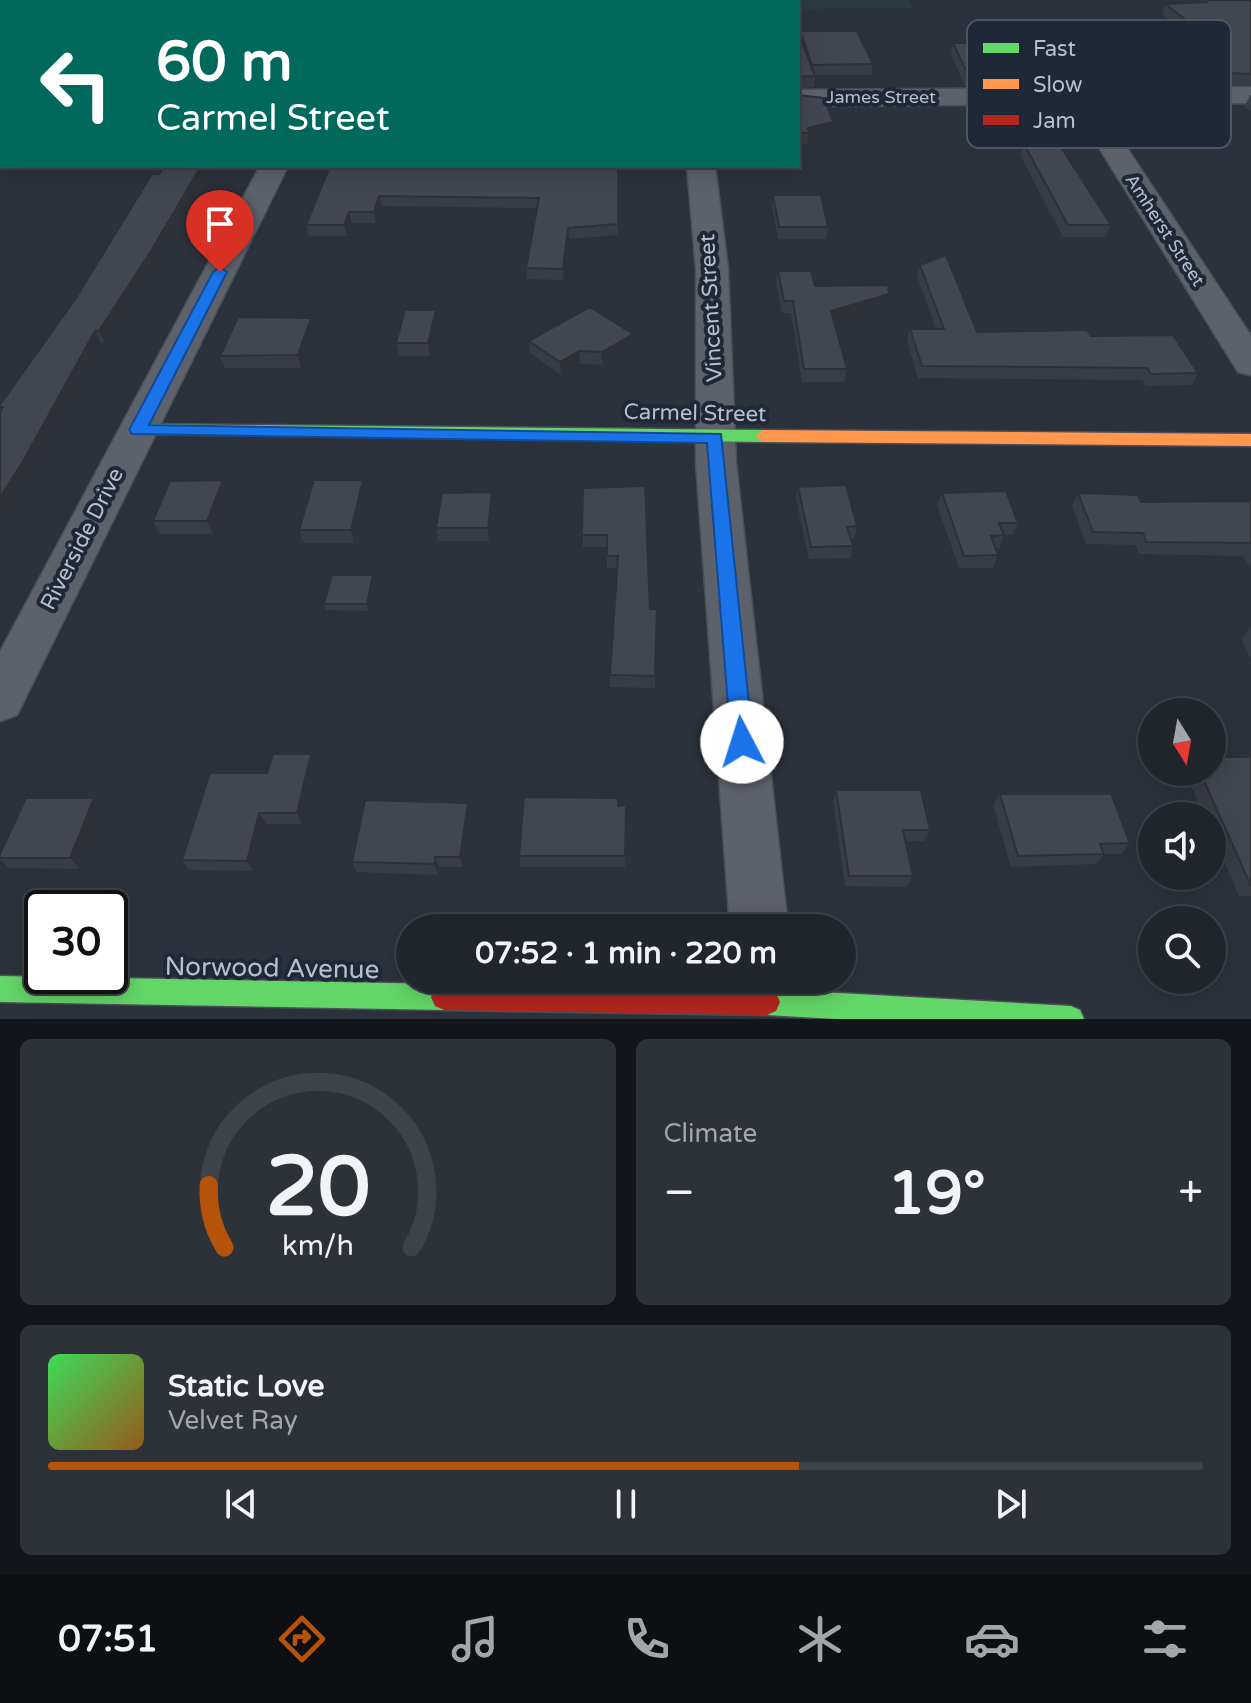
<!DOCTYPE html>
<meta charset="utf-8">
<style>
body{margin:0;font-family:"Varela Round",sans-serif;background:#2d3239;color:#f1f3f6;height:100vh;display:flex;flex-direction:column;font-size:30px;white-space:nowrap}
*{box-sizing:border-box;margin:0}
p{font-size:26px;color:#a2a5aa}
.icon{flex:none;width:44px;height:44px;fill:none;stroke:currentColor;stroke-width:2;stroke-linecap:round;stroke-linejoin:round}
.map{position:relative;height:1019px;overflow:hidden}
.details{display:flex;flex-direction:column;gap:20px;padding:20px;background:#121519;flex:1}
.details>*{flex:none}
.top-card{position:absolute;left:0px;top:0px;width:800px;height:168px;box-shadow:0 4px 20px #0003,0 0 0 2px #3e4349;background:#00695c;color:#fff;overflow:hidden}
.needle{width:52px;rotate:169deg}
.fabs{position:absolute;left:1138px;top:698px;display:grid;gap:16px}
.fabs a{display:grid;place-items:center;width:88px;height:88px;border-radius:50%;background:#21262d;box-shadow:0 4px 20px #0003,0 0 0 2px #3e4349;font-size:40px}
.speed{position:absolute;left:24px;top:890px;display:flex;gap:16px;font-size:40px;font-weight:700;text-align:center}
.speed>*{display:grid;place-content:center;width:104px;height:104px;border-radius:50%;background:#21262d;box-shadow:0 4px 20px #0003,0 0 0 2px #3e4349;line-height:1}
.speed .limit{border:4px solid #111;border-radius:12px;background:#fff;color:#111}
.pin{position:absolute;display:grid;place-items:center;width:68px;height:68px;color:#fff;margin:-82px -34px;border-radius:50% 50% 50% 0;rotate:-45deg;box-shadow:0 0 8px #0007}
.pin .icon{rotate:45deg}
.me{position:absolute;width:88px;margin:-44px;rotate:355deg;stroke-linejoin:round;filter:drop-shadow(0 0 6px #0008)}
.turn{display:flex;align-items:center;gap:28px;height:168px;padding:0 24px;font-size:36px}
.turn .icon{width:104px;height:104px;stroke-width:2.5}
.turn b{display:block;font-size:56px;line-height:68px}
.big{font-size:60px;font-weight:700;line-height:1.1}
.details .tile{flex:1;display:flex;flex-direction:column;justify-content:center;gap:12px;min-width:0;padding:0 28px;border-radius:12px;background:#2d3239}
.details .dial{align-items:center;gap:0}
.dial svg{height:208px;overflow:visible;fill:none;stroke:#3e4349;stroke-width:7;stroke-linecap:round;text-anchor:middle}
.dial text{fill:#f1f3f6;stroke:none}
.song{display:flex;align-items:center;gap:24px}
.cover{width:96px;height:96px;border-radius:12px;background:linear-gradient(135deg,hsl(130 70% 55%),hsl(30 70% 35%))}
.played{height:8px;border-radius:4px;background:linear-gradient(90deg,#b45309 65%,#3e4349 65%)}
.keys{display:flex;justify-content:space-around;direction:ltr}
.heat{display:flex;justify-content:space-between;align-items:center;font-size:44px;direction:ltr}
.details .tiles{flex:1;display:grid;gap:20px;grid-template-columns:1fr 1fr}
.tile:last-child{grid-column:span 2}
.trip{position:absolute;left:396px;top:914px;width:460px;height:80px;border-radius:40px;background:#21262d;box-shadow:0 4px 20px #0003,0 0 0 2px #3e4349;font-weight:700;line-height:80px;text-align:center}
.dock{display:flex;height:128px;justify-content:space-around;align-items:center;background:#0d0f12;color:#a2a5aa}
.dock .icon{width:56px;height:56px}
.dock .active{color:#b45309}
.dock b{font-size:36px;color:#f1f3f6}
.map>svg:first-child{display:block}
</style>
<div class="map">
<svg width="1251" height="1019" viewBox="0 0 1251 1019">
<rect width="100%" height="100%" fill="#2c323c"/>
<path fill="#293c42" d="M227,0H909L913,8L798,9V2H224Z"/>
<g fill="none" stroke-linecap="round" stroke-linejoin="round">
<defs>
<path id="street" d="M1251,87V103L1098,104L1251,336V375L1238,372L1072,104L798,106V90Z
M260,166H288L17,715L0,721V652Z
M687,166H715L728,269L736,463L788,928H730L696,463V269Z"/>
<path id="fast" d="M138,424L763,430L771,436L763,442L132,434L130,430Z
M0,976L444,984L453,988L457,997L453,1006L444,1010L0,1002Z
M767,989L1071,1006L1080,1010L1084,1019H836L767,1015L758,1011L754,1002L758,993Z"/>
<path id="slow" d="M763,430L1251,434V446L763,442L755,436Z"/>
<path id="jam" d="M444,984L767,989L776,993L780,1002L776,1011L767,1015L444,1010L435,1006L431,997L435,988Z"/>
</defs>
<use href="#street" stroke="#4a4f58" stroke-width="3"/>
<use href="#fast" stroke="#4a4f58" stroke-width="3"/>
<use href="#slow" stroke="#4a4f58" stroke-width="3"/>
<use href="#jam" stroke="#4a4f58" stroke-width="3"/>
<use href="#street" fill="#5d616a" fill-rule="evenodd"/>
<use href="#fast" fill="#63d668" fill-rule="evenodd"/>
<use href="#slow" fill="#ff974d" fill-rule="evenodd"/>
<use href="#jam" fill="#b3261e" fill-rule="evenodd"/>
</g>
<path fill="#383c45" d="M1202,0H1251V85L1224,84L1189,49L1193,39L1162,14L1166,4L1201,3Z
M999,28L1129,66L1126,76H1017L996,38Z
M800,31L873,64L871,75H815L814,87L798,88V37H800Z
M953,43L1005,75L1002,86H965L951,54Z
M798,95L831,133L808,139L807,144H798Z
M1250,95H1251V112L1245,106Z
M978,97L1030,122L1026,133H987L975,108Z
M1024,144L1111,225L1106,237H1063L1020,155Z
M164,166H212L156,263L105,343H101L30,476L0,523V405L76,298Z
M330,166H619L618,235L569,239L563,280L527,279L526,268L537,208L382,206L376,223H351L347,236H309L306,225Z
M773,195L828,227L826,239H778L772,206Z
M920,265L977,332L1091,336L1198,373L1192,385L1146,386L1142,380L918,378L907,341L910,329H936L917,276Z
M778,271L815,286L886,306L834,322L847,369L844,382H802L791,313H782L776,283Z
M438,322L430,356H399L396,343Z
M315,330L301,368H225L220,356Z
M633,334V346L602,365L580,364L561,375L530,353L529,341Z
M798,487L857,526L854,539H851L853,546L850,558L809,559L796,499Z
M583,488L650,609H657L655,688L610,687V675L617,568H607V547H583Z
M366,492L354,543H304L299,530Z
M492,492L494,505L489,541H438L436,528Z
M228,493L213,534H159L153,521Z
M942,493L1018,523L1013,535H1004L999,548H995L998,555L993,568H959L937,505Z
M1078,493L1141,502L1251,501V569L1243,556L1139,554L1136,545L1086,544L1072,506Z
M373,575L375,581L368,611L326,610L324,604Z
M1250,627H1251V660L1241,639Z
M1251,757V896H1239L1212,834V816H1204L1185,772H1212Z
M316,766L302,824H266L253,871L189,870L182,860L267,773Z
M836,790L930,830L924,841H905L913,876L907,887L845,886L833,801Z
M1000,794L1130,843L1121,854H1104L1096,864L1011,867L993,805Z
M94,798L103,809L80,869L9,868L0,859V854Z
M468,803L471,813L463,867H439L438,875L357,872L352,862Z
M626,805L625,867H521L519,856L618,806Z"/>
<path fill="#2e3138" d="M833,122L831,133L808,139V128Z
M201,166H212L156,263L105,343L99,331Z
M379,196L382,206L376,223L374,212Z
M349,212L351,223L347,236L344,225Z
M568,228L569,239L563,280V269Z
M889,294L886,306L829,324L831,311Z
M436,310L438,322L430,356L428,343Z
M311,318L315,330L301,368L298,355Z
M95,331L101,343L30,476L0,523V497Z
M633,334V346L602,365V352Z
M579,351L580,364L561,375L560,362Z
M223,480L228,493L213,534L207,521Z
M363,480L366,492L354,543L351,530Z
M492,492L494,505L489,541L488,528Z
M373,575L375,581L368,611L367,604Z
M311,754L316,766L302,824L297,813Z
M94,798L103,809L80,869L70,858Z
M468,803L471,813L463,867L460,857Z
M259,813L266,824L253,871L247,861Z
M435,857L439,867L438,875L435,864Z"/>
<path fill="#414650" stroke="#2e3138" stroke-width="2" d="M1205,0H1251V74L1228,73L1193,39H1209L1166,4L1207,2Z
M800,31H857L873,64L812,65Z
M798,37H800L815,76L798,77Z
M953,43H988L1005,75H968Z
M798,95L824,98L833,122L808,128L809,133H798Z
M1024,144H1059L1111,225H1068Z
M164,166H201L151,251L99,331H95L22,463L0,497V412L3,407H0V405L76,298L152,174H159Z
M330,166H618V224L568,228L563,269L526,268L539,198L379,196L374,212H349L344,225H306Z
M773,195H821L828,227H779Z
M946,255L977,332L1087,330L1091,336L1173,335L1198,373L1151,374L1147,368L922,366L910,329H944L920,265Z
M778,271H811L815,286L888,285L889,294L831,311L847,369H804L793,301H784Z
M590,307L633,334L602,352L579,351L560,362L529,341Z
M405,310H436L428,343H396Z
M238,317L311,318L298,355L220,356Z
M223,480L207,521H153L170,481Z
M314,480H363L351,530H299Z
M846,485L857,526L847,527L853,546L811,547L798,487Z
M645,486L650,609H657L655,676L610,675L618,556H607V535H582L583,488Z
M1006,491L1018,523H999L1004,535L991,536L998,555L964,556L942,493Z
M492,492L488,528H436L442,493Z
M1078,493L1138,495L1141,502L1251,501V543L1146,542L1143,533L1093,532Z
M332,575H373L367,604H324Z
M273,754H311L297,813H259L247,861L182,860L210,773H267Z
M1212,757H1251V886L1200,772H1212Z
M836,790H921L930,830H903L913,876H849Z
M1000,794H1111L1130,843L1100,844L1104,854L1018,856Z
M524,797L618,798V806L626,805L625,856H519Z
M26,798H94L70,858H0V854Z
M365,800L468,803L460,857H435V864L352,862Z"/>
<path fill="#1a73e8" stroke="#114b97" stroke-width="2" d="M220,267L227,272L149,425L721,434L753,742L750,749L742,752L734,749L731,742L707,443L132,434L129,430L213,272Z"/>
<g text-anchor="middle" dominant-baseline="central" stroke-width="8" stroke-linejoin="round" paint-order="stroke">
<g font-size="18" fill="#b8becc" stroke="#1f2837">
<text x="881" y="97">James Street</text>
<text transform="translate(1165 230) rotate(57)">Amherst Street</text>
</g>
<g font-size="22" fill="#b8becc" stroke="#1f2837">
<text transform="translate(711 308) rotate(-93)">Vincent Street</text>
<text transform="translate(695 413) rotate(1)">Carmel Street</text>
<text transform="translate(82 539) rotate(-63)">Riverside Drive</text>
</g>
<g font-size="26" fill="#b8becc" stroke="#1f2837">
<text transform="translate(272 968) rotate(1)">Norwood Avenue</text>
</g>
</g>
<rect x="967" y="20" width="264" height="128" rx="12" fill="#1f2837" stroke="#4d5564" stroke-width="2"/>
<rect x="983" y="43" width="36" height="10" fill="#63d668"/>
<rect x="983" y="79" width="36" height="10" fill="#ff974d"/>
<rect x="983" y="115" width="36" height="10" fill="#b3261e"/>
<g font-size="22" fill="#b8becc">
<text x="1033" y="56">Fast</text>
<text x="1033" y="92">Slow</text>
<text x="1033" y="128">Jam</text>
</g>
</svg>
<div class="fabs">
<a><svg class="needle" viewBox="-14 -14 28 28"><path d="M0-13l5 13h-10z" fill="#e53935"/><path d="M0 13l5-13h-10z" fill="#a2a5aa"/></svg></a>
<a><svg class="icon" aria-label="sound" viewBox="0 0 24 24"><path d="M4 9h4l5-4v14l-5-4H4zM17 9q2 3 0 6"/></svg></a>
<a><svg class="icon" aria-label="search" viewBox="0 0 24 24"><circle cx="10" cy="10" r="6"/><path d="M15 15l6 6"/></svg></a>
</div>
<div class="speed"><div class="limit">30</div></div>
<div class="pin" style="left:220px;top:272px;background:#d93025"><svg class="icon" aria-label="arrive" viewBox="0 0 24 24"><path d="M6 21V4h12l-3 4 3 4H6"/></svg></div>
<svg class="me" style="left:742px;top:742px" viewBox="-20 -20 40 40"><circle r="19" fill="#fff"/><path d="M0-13L10 11 0 6-10 11z" fill="#1a73e8"/></svg>
<div class="trip">07:52 · 1 min · 220 m</div>
<div class="top-card">
<div class="turn"><svg class="icon" aria-label="left" viewBox="0 0 24 24"><path d="M17 20v-9H6M10 6l-5 5 5 5"/></svg><div><b>60 m</b>Carmel Street</div></div>
</div>
</div>
<section class="details">
<div class="tiles">
<div class="tile dial"><svg viewBox="0 0 100 80">
<path d="M14 69A42 42 0 1 1 86 69"/>
<path d="M14 69A42 42 0 0 1 8 45" stroke="#b45309"/>
<text x="50" y="56" font-size="32" font-weight="700">20</text>
<text x="50" y="72" font-size="11">km/h</text>
</svg></div>
<div class="tile"><p>Climate</p>
<div class="heat"><a>−</a><b class="big">19°</b><a>+</a></div>
</div>
<div class="tile">
<div class="song"><i class="cover"></i><div><b>Static Love</b><p>Velvet Ray</p></div></div>
<div class="played"></div>
<div class="keys"><svg class="icon" aria-label="previous" viewBox="0 0 24 24"><path d="M18 5L8 12l10 7zM5 5v14"/></svg><svg class="icon" aria-label="pause" viewBox="0 0 24 24"><path d="M8 5v14M16 5v14"/></svg><svg class="icon" aria-label="next" viewBox="0 0 24 24"><path d="M6 5l10 7-10 7zM19 5v14"/></svg></div>
</div>
</div>
</section>
<nav class="dock">
<b>07:51</b>
<svg class="icon active" aria-label="directions" viewBox="0 0 24 24"><path d="M12 3l9 9-9 9-9-9zM9 14v-3h6M13 9l2 2-2 2"/></svg>
<svg class="icon" aria-label="music" viewBox="0 0 24 24"><path d="M9 18V5l10-2v13"/><circle cx="6" cy="18" r="3"/><circle cx="16" cy="16" r="3"/></svg>
<svg class="icon" aria-label="phone" viewBox="0 0 24 24"><path d="M5 4h4l2 5-3 2q2 4 5 5l2-3 5 2v4C11 20 4 13 5 4z"/></svg>
<svg class="icon" aria-label="climate" viewBox="0 0 24 24"><path d="M12 3v18M4 7l16 10M4 17L20 7"/></svg>
<svg class="icon" aria-label="car" viewBox="0 0 24 24"><path d="M5 17H2v-5l4-1 3-4h7l3 4 3 1v5h-3M9 17h6M6 11h13"/><circle cx="7" cy="17" r="2"/><circle cx="17" cy="17" r="2"/></svg>
<svg class="icon" aria-label="filters" viewBox="0 0 24 24"><path d="M4 7h16M4 17h16"/><circle cx="9" cy="7" r="2"/><circle cx="15" cy="17" r="2"/></svg>
</nav>
